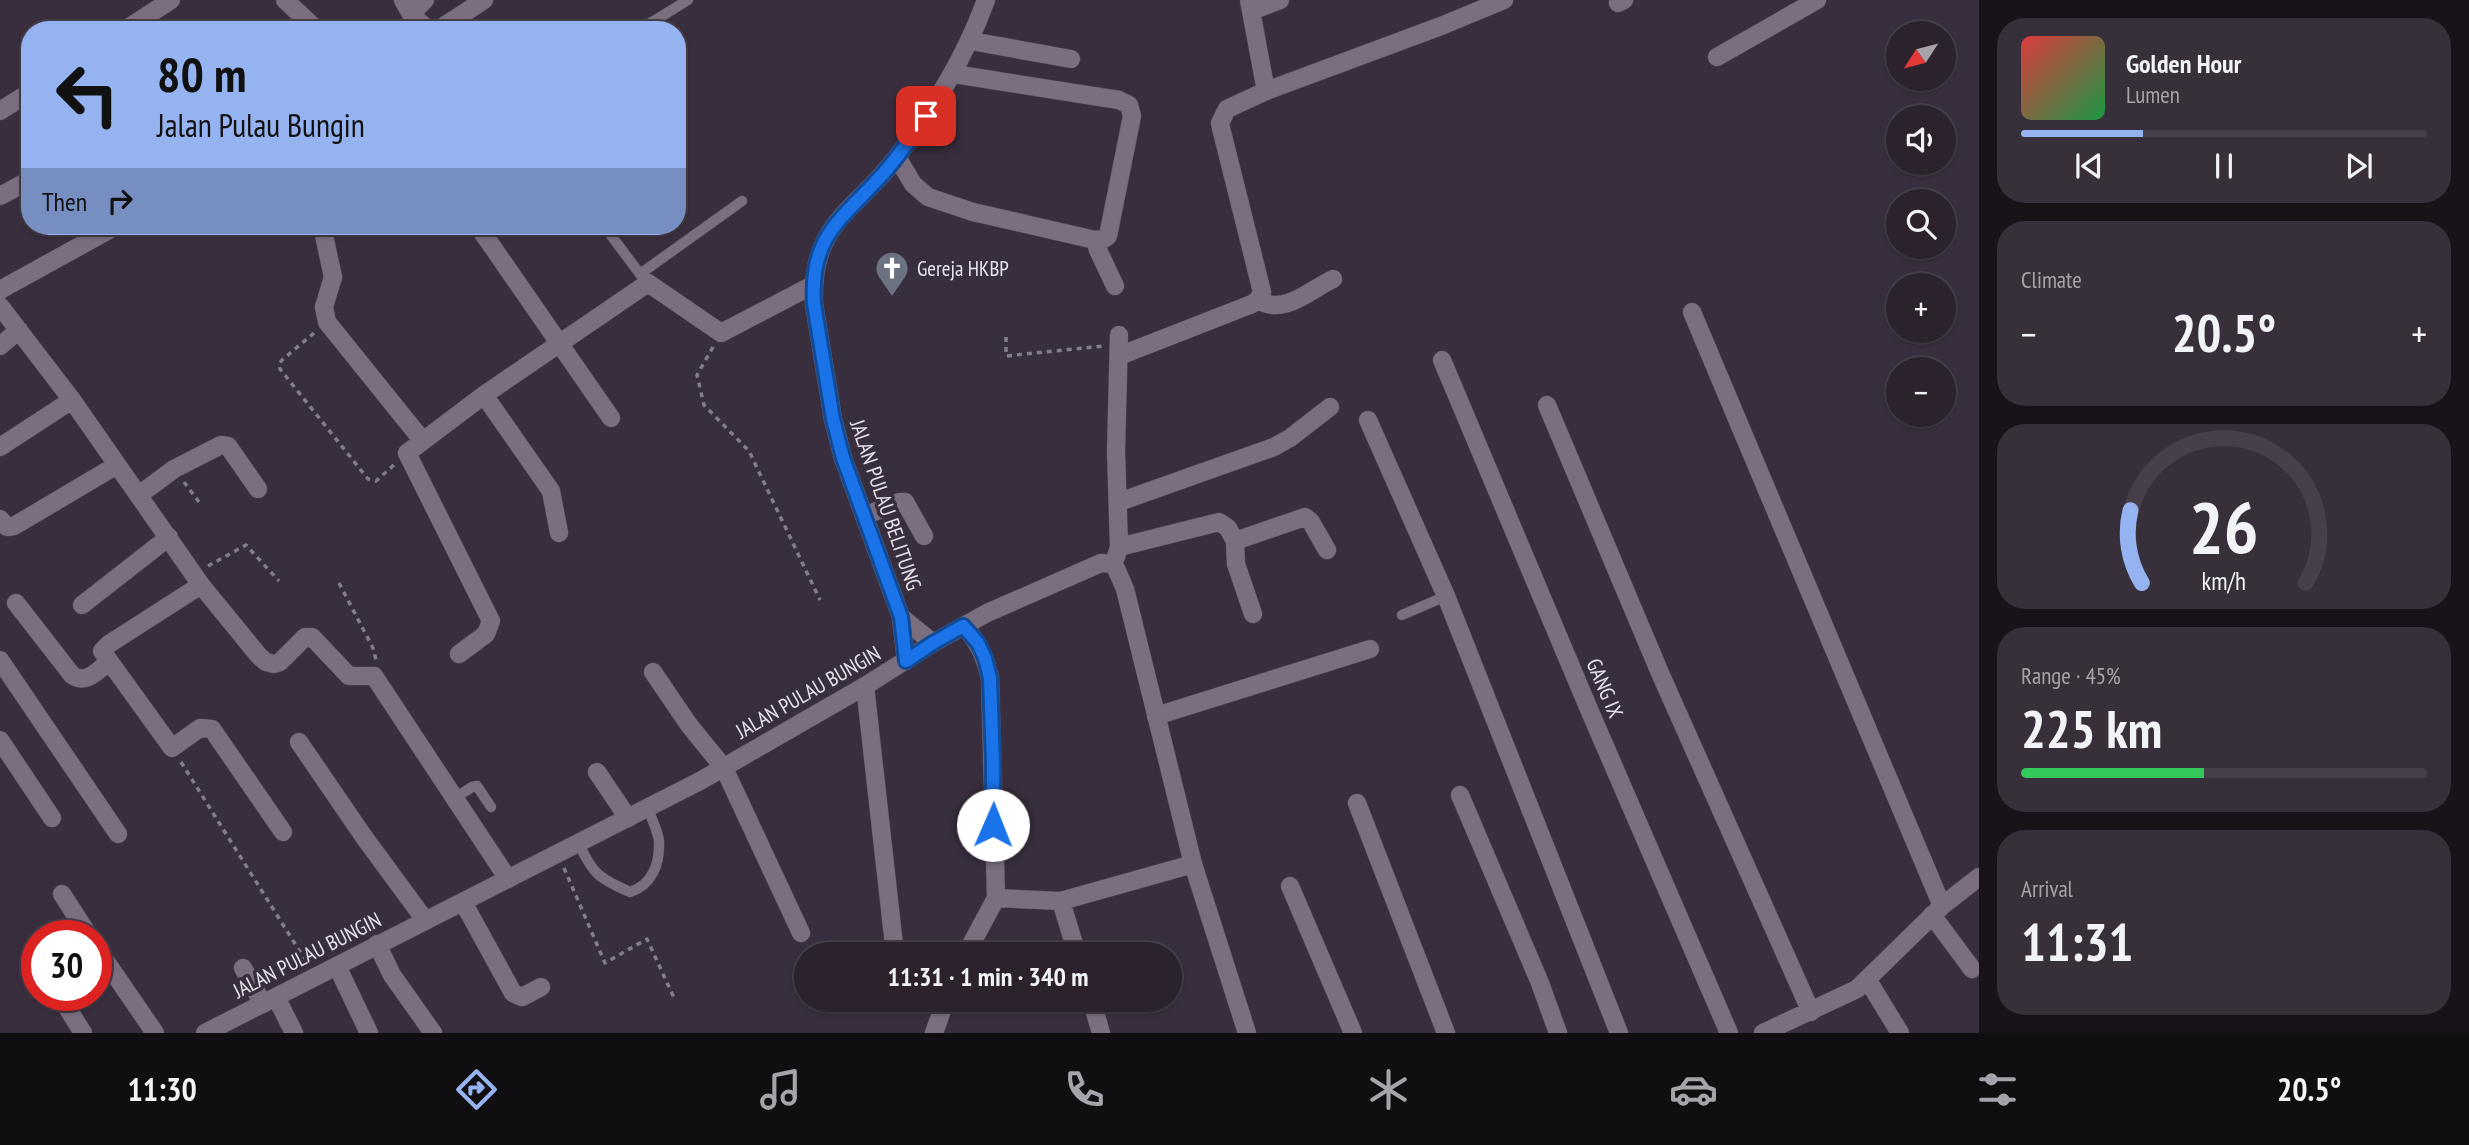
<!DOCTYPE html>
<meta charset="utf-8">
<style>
body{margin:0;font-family:"PT Sans Narrow",sans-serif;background:#372f3a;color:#f1f3f6;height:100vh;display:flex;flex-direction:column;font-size:26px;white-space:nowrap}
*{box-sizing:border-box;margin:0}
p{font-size:23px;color:#a6a4aa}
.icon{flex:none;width:38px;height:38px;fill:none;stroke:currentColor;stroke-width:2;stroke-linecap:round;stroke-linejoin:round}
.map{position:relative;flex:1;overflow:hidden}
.side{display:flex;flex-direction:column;gap:18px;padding:18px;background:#181319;width:490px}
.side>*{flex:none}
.banner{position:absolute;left:21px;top:21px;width:665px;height:214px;border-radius:28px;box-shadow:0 2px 5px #0004,0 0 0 2px #473f4a;background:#95b2f1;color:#111;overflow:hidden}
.needle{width:46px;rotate:234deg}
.tools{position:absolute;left:1886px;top:21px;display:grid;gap:14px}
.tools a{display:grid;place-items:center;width:70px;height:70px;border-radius:50%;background:#2b222e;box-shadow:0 2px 5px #0004,0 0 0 2px #473f4a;font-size:35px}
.speed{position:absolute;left:21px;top:920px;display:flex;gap:14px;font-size:35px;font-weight:700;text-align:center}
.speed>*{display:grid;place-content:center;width:91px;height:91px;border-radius:50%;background:#2b222e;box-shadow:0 2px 5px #0004,0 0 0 2px #473f4a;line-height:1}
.speed .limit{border:10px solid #d22;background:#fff;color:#111}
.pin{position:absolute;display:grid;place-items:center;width:60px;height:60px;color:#fff;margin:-30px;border-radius:14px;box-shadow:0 4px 10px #0006}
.me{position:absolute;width:77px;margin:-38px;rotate:1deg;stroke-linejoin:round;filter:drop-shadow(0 0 5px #0008)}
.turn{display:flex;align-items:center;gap:24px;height:147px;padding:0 21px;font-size:32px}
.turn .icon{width:91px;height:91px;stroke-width:2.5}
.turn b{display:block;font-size:49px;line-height:60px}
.then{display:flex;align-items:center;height:66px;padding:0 21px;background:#0003;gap:14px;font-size:26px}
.big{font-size:52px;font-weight:700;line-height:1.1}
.side .widget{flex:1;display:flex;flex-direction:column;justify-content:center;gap:10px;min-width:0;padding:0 24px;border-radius:28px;background:#372f3a}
.side .dial{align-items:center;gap:0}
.dial svg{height:182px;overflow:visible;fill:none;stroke:#473f4a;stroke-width:7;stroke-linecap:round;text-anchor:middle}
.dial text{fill:#f1f3f6;stroke:none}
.song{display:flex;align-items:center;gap:21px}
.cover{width:84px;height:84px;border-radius:10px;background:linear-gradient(135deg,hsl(0 70% 55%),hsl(140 70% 35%))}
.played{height:7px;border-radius:4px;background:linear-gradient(90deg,#95b2f1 30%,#473f4a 30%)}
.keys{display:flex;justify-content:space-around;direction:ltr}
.heat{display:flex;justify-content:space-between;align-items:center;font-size:38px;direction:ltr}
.charge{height:10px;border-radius:5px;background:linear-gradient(90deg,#34c759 45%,#473f4a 0)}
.trip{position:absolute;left:794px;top:942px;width:388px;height:70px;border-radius:35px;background:#2b222e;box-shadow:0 2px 5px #0004,0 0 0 2px #473f4a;font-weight:700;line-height:70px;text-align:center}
.tabs{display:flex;height:112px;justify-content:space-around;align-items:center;background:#110e12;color:#a6a4aa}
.tabs .icon{width:49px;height:49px}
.tabs .current{color:#95b2f1}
.tabs b{font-size:32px;color:#f1f3f6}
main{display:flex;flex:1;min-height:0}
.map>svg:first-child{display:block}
</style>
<main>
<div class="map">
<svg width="1979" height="1033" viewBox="0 0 1979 1033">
<rect width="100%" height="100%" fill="#392e3d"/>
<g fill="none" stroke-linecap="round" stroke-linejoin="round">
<defs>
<path id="service" d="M639,30L688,0
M604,226L643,278
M640,274L742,201
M1402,615L1446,596
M455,798L472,787L477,786L491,807
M578,842C593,874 598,878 630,892C652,885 660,864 659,841C658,831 651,818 648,808"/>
<path id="minor" d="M285,0L317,30
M403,0L411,14L428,30
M1249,0L1266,91
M1618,3L1624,0
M1251,11L1280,0
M411,14L425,0
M125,30L171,0
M438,30L484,0
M971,41L1071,59
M1717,57L1817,0
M0,111L30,92
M897,157L913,184L928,197L973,212L1095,240L1104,239L1108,236L1132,116L1129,105L1119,100L954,74
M0,196L30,180
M322,226L333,277L324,307L327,322L422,440
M478,226L611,418
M1095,240L1098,250L1115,286
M0,290L116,226
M1258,300C1284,316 1310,290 1333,279
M0,306L72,400L201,585L259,656L266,662L274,664L280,662L305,637H312L349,676H374L508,879
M1692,312L1942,906
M0,346L19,330
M1119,356L1252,304L1258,300L1262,292L1221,128L1220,123L1227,109L1266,91L1441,26L1504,0
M1442,360L1588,707L1729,1033
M484,395L551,491L559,533
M1547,405L1660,673L1811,1012
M1368,420L1446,596L1619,1033
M0,447L72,400
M139,495L174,469L221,445L228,446L258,489
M1119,502L1274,447L1290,438L1330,407
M864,516L899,502H905L924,536
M0,519L7,527L14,526L117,465
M1235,541L1236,564L1253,614
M1119,547L1219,522L1228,528L1235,541L1305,517L1311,522L1327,550
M1116,557L1119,547L1116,451L1119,335
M201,585L109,644L102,651L172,748L200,728L212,729L283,832
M16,603L72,675C86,685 97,671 109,662
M82,605L169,537
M963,626C979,642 985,657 990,678L996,898L966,954
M459,654L486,634L491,621L407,453L484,395L648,283L721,333L813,285
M0,660L118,834
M653,672L689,725L724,768L801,933
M865,686L895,954
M1156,716L1370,649
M0,740L52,818
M299,742L364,837L425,920
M597,772L628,818
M1460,795L1540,983L1558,1033
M1357,803L1446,1033
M1290,886L1353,1033
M62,894L89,936
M996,898L1061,901L1193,864
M1061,901L1077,954
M463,902L513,993L522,997L541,987
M1932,915L1972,969
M377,944L392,975L433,1033
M96,947L155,1033
M337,966L369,1033
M243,968L263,1004
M1867,979L1900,1033
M60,996L83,1033
M276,997L294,1033
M1091,999L1101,1033
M934,1033L946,999
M1763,1033L1857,989L1942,906L1979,877"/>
<path id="tertiary" d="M901,617L933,643
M906,661L901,617L843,458L833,419L814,304C810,223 855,212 897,157C934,107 965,58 986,0
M205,1033L700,781L865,686L933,643L987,613L1101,563L1114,564L1125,589L1193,864L1247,1033"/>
</defs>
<use href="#service" stroke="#544b58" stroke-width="11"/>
<use href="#minor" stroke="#544b58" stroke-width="19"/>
<use href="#tertiary" stroke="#544b58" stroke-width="19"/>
<path stroke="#857c89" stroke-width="3.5" stroke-dasharray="5 5" stroke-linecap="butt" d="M314,333L282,360L279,364L280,369L368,479L376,481L395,464
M1006,337V356L1103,346
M713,347L697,375L704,405L749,451L820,600
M184,482L199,502
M208,566L246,545L279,581
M339,583L373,648L376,660
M181,762L307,963
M564,868L605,963L647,939L675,1000"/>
<use href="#service" stroke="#7b6e7f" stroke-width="10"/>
<use href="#minor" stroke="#7b6e7f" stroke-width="18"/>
<use href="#tertiary" stroke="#7b6e7f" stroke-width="18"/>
</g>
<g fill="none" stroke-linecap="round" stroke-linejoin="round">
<defs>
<path id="route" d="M926,116C912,136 898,158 881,176C840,221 810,236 814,304L833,419L843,458L901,617L906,661L933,643L963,626L978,643L985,658L990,678L993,762V825"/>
</defs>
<use href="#route" stroke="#114b97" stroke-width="18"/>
<use href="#route" stroke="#1a73e8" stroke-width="12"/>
</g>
<defs>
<symbol id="church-pin" viewBox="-11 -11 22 30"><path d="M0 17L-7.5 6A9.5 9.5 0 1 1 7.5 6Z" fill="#6b7280" stroke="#392e3d"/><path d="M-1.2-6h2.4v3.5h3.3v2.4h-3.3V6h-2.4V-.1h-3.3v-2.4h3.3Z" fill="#fff"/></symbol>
</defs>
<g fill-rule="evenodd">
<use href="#church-pin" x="873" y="249" width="38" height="52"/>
</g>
<g text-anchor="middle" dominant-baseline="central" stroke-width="7" stroke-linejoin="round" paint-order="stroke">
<g font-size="21" fill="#e9e2ec" stroke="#392e3d" text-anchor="start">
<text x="917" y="268">Gereja HKBP</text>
</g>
<g font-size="21" fill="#e9e2ec" stroke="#392e3d">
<text transform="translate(886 505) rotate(71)">JALAN PULAU BELITUNG</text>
<text transform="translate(1605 688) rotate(67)">GANG IX</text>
<text transform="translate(808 692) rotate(-30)">JALAN PULAU BUNGIN</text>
<text transform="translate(307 955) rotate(-27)">JALAN PULAU BUNGIN</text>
</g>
</g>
</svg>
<div class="tools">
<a><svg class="needle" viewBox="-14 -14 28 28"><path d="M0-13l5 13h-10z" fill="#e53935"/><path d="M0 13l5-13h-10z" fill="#a6a4aa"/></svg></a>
<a><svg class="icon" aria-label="sound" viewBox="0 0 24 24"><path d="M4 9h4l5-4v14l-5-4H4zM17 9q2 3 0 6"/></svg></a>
<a><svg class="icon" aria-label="search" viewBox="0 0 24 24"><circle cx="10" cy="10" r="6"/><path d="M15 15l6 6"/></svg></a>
<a>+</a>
<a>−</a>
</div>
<div class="speed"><div class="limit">30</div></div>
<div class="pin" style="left:926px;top:116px;background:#d93025"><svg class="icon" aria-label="arrive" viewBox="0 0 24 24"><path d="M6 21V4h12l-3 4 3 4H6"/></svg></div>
<svg class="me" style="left:993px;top:825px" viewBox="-20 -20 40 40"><circle r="19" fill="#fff"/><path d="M0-13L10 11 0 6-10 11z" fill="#1a73e8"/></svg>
<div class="trip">11:31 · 1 min · 340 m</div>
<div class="banner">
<div class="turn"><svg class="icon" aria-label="left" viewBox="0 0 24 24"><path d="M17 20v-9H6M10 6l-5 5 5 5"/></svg><div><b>80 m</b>Jalan Pulau Bungin</div></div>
<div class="then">Then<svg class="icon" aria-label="right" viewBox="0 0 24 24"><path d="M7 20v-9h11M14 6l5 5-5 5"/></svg></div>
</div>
</div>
<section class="side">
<div class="widget">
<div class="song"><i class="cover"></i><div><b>Golden Hour</b><p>Lumen</p></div></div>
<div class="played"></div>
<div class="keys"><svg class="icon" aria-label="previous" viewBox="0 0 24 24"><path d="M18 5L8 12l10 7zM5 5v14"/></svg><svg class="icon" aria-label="pause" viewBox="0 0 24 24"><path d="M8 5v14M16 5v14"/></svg><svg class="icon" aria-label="next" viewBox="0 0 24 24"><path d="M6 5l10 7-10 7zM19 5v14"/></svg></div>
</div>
<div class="widget"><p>Climate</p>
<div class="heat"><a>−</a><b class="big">20.5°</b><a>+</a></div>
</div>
<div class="widget dial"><svg viewBox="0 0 100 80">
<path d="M14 69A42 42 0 1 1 86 69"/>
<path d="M14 69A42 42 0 0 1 9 37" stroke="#95b2f1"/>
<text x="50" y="56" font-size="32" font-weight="700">26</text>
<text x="50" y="72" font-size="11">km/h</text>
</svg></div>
<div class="widget"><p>Range · 45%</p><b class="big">225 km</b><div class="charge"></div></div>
<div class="widget"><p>Arrival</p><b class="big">11:31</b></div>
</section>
</main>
<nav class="tabs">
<b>11:30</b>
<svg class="icon current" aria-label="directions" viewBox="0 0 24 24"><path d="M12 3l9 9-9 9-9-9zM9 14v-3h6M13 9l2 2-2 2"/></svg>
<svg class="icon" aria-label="music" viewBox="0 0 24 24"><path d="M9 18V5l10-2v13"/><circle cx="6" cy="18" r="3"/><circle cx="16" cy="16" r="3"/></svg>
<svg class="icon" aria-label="phone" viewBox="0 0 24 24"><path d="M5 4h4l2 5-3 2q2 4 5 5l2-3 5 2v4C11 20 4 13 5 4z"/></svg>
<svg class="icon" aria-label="climate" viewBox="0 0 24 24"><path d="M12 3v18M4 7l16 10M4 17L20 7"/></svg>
<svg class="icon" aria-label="car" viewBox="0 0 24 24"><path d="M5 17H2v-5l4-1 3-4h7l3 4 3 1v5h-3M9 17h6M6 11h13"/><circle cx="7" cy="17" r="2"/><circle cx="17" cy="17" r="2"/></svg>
<svg class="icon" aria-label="filters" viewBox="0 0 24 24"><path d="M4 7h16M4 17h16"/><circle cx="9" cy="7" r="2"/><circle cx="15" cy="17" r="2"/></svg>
<b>20.5°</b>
</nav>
